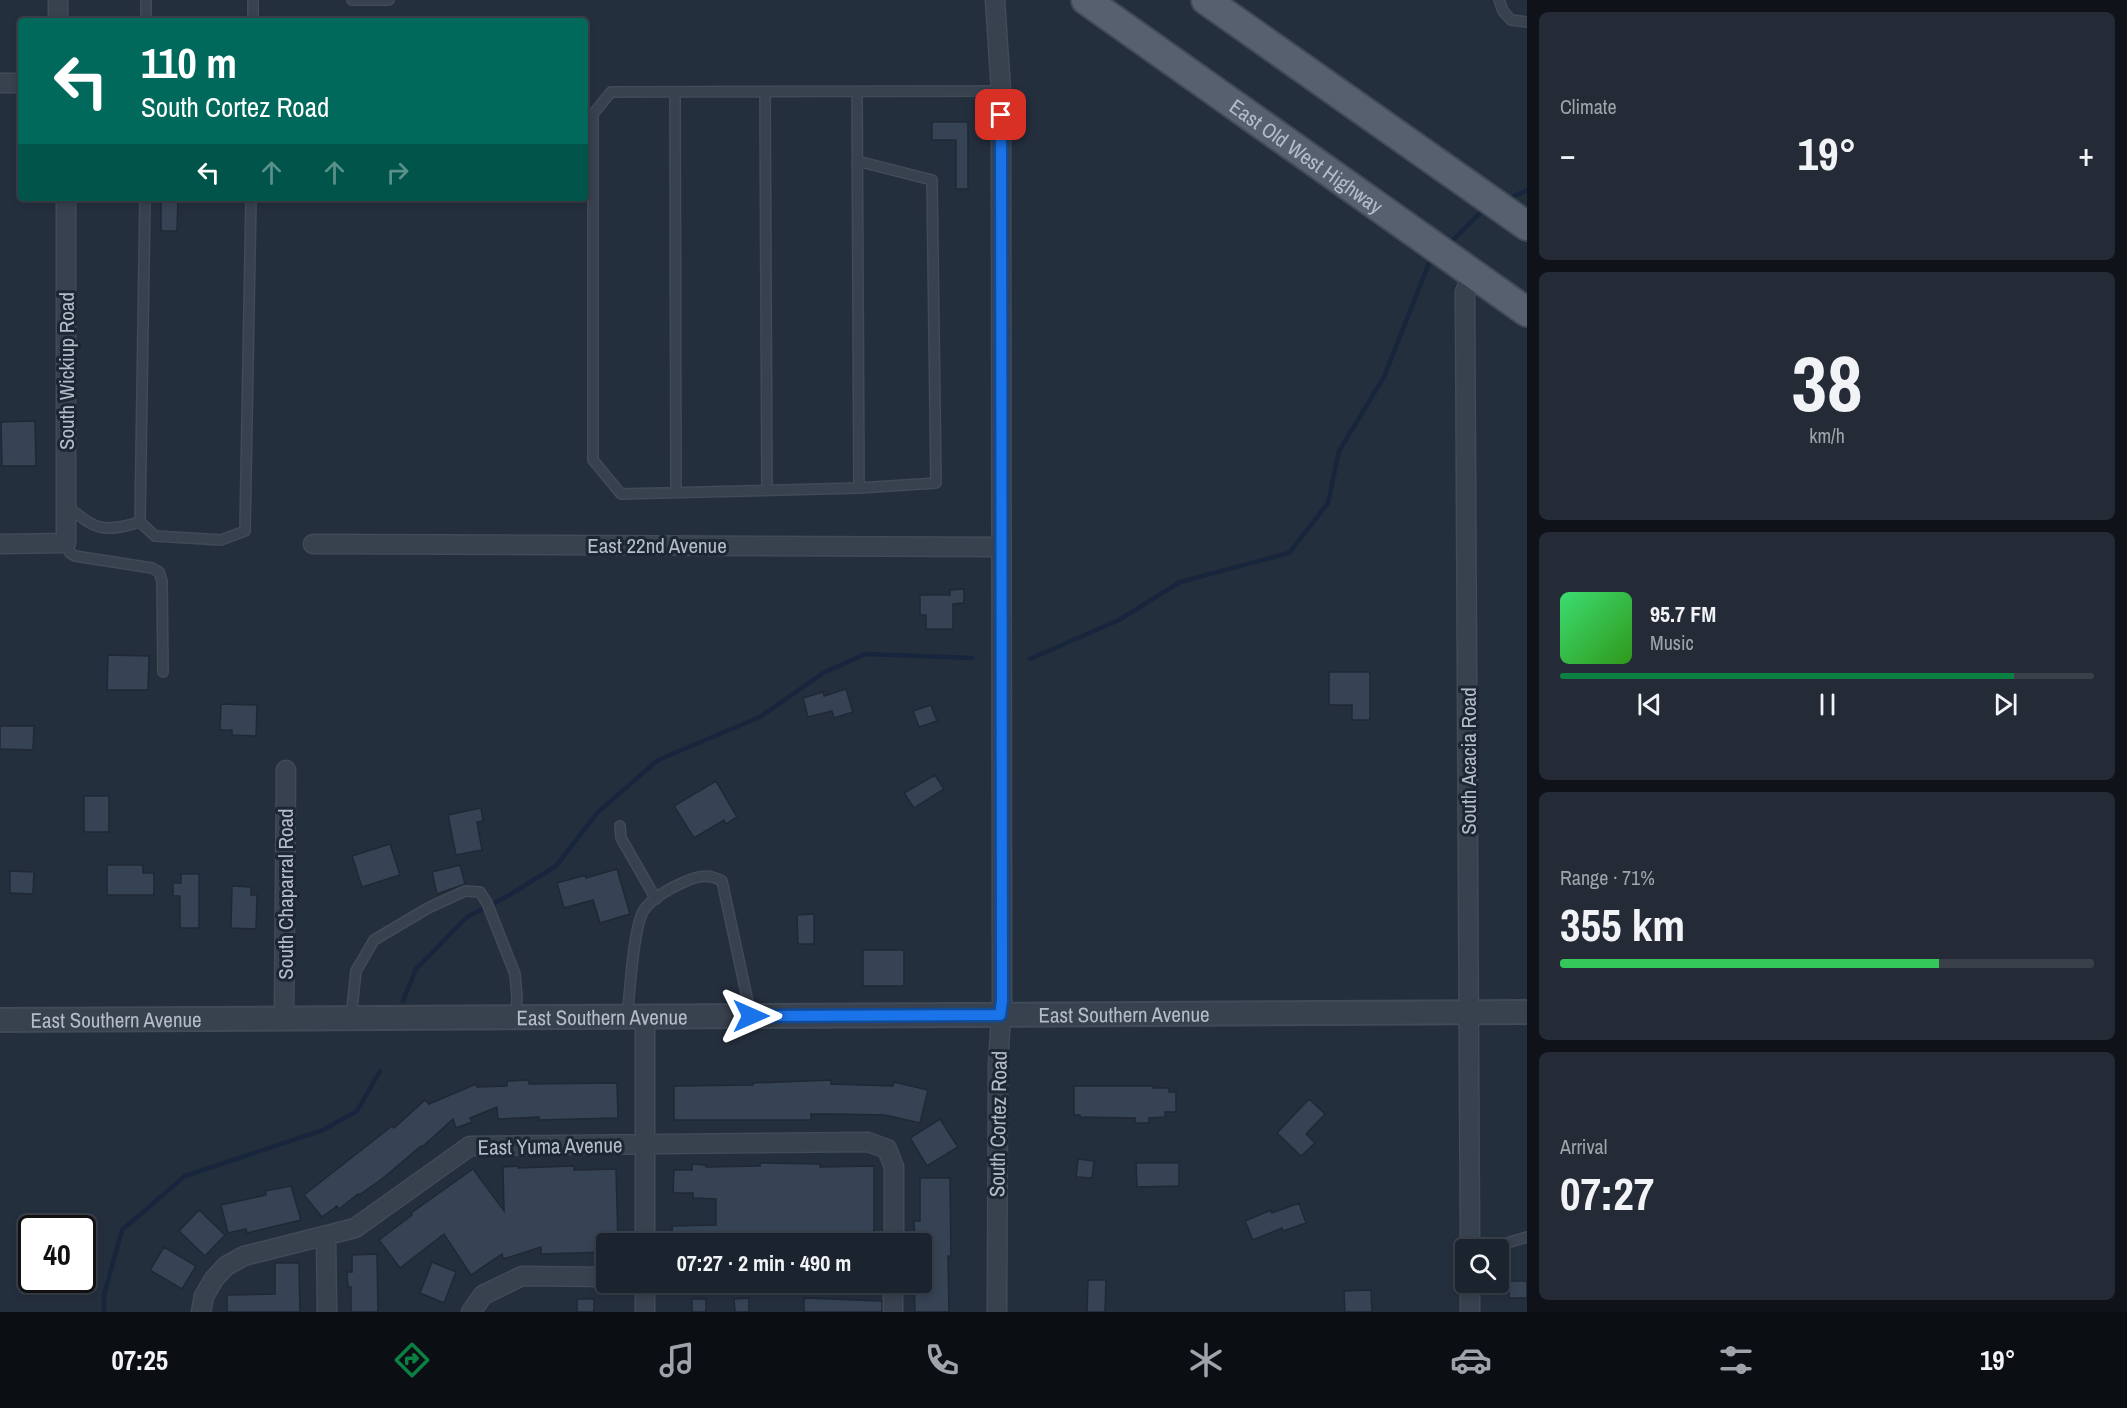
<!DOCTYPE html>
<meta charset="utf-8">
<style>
body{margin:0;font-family:"Archivo Narrow",sans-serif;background:#242b36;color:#f1f3f6;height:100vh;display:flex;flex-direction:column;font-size:22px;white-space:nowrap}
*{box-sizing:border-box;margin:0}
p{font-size:20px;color:#a0a4aa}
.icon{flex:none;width:33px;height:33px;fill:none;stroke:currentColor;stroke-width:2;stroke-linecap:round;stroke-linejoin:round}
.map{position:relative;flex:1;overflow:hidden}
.details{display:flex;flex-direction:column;gap:12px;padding:12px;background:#0f1319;width:600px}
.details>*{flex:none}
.hud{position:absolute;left:18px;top:18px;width:570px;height:183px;border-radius:6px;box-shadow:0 3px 9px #0003,0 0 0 2px #39404a;background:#00695c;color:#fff;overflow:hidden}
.tools{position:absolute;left:1455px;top:1239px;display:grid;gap:12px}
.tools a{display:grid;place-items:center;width:54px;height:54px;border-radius:6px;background:#1b232e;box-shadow:0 3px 9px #0003,0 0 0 2px #39404a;font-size:30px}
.speed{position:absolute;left:18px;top:1215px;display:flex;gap:12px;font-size:30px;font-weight:700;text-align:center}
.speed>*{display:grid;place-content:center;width:78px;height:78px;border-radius:50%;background:#1b232e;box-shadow:0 3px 9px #0003,0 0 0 2px #39404a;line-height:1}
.speed .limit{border:3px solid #111;border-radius:9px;background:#fff;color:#111}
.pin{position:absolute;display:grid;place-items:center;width:51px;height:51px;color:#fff;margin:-26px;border-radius:12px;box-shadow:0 3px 9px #0006}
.me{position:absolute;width:66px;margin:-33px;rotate:90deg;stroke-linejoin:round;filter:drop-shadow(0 0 4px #0008)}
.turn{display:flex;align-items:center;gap:21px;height:126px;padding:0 24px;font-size:27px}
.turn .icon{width:78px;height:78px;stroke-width:2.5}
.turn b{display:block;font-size:42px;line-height:51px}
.lanes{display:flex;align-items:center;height:57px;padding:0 24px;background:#0003;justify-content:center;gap:30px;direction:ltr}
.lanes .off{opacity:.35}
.big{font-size:45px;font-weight:700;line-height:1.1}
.details .card{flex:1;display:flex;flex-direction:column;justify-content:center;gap:9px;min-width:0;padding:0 21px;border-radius:9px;background:#242b36}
.details .dial{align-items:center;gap:0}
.dial b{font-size:78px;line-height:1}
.song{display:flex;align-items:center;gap:18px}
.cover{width:72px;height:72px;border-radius:9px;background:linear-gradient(135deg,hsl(140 70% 55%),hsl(110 70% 35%))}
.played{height:6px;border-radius:3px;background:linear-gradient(90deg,#0b8043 85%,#39404a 85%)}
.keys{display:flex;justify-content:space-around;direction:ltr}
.heat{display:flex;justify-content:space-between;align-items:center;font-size:33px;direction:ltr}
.charge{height:9px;border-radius:4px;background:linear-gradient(90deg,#34c759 71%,#39404a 0)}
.trip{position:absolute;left:596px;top:1233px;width:336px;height:60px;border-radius:6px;background:#1b232e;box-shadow:0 3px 9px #0003,0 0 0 2px #39404a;font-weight:700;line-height:60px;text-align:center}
.dock{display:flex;height:96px;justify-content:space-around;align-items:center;background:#0b0e12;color:#a0a4aa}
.dock .icon{width:42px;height:42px}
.dock .selected{color:#0b8043}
.dock b{font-size:27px;color:#f1f3f6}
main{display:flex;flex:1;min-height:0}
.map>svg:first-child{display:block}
</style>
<main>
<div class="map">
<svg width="1527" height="1312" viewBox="0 0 1527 1312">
<rect width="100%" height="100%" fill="#242f3e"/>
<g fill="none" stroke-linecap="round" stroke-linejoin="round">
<path stroke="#17263c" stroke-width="4.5" d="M1508,199L1527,190
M1449,244L1479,214L1487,210
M1030,659L1119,620L1180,582L1289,553L1328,503L1339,451L1384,377L1429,263L1434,258
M403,1001L416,969L467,917L506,897L556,866L597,813L658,760L760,717L823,673L865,654L972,658
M104,1312V1295L122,1230L185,1176L323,1130L357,1111L380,1071"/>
</g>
<path fill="#364354" stroke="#1f2835" stroke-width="1.5" d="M932,122H968V189H956V140H932Z
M161,198H178L177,231H161Z
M35,421L36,466H2L1,422Z
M964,589V603L953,604V629H926V615H920V595H950V590Z
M108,655L149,656L148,690H107Z
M1329,672H1370V720H1352V705H1329Z
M846,689L853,712L834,718L832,711L808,717L803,698L823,692L824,696Z
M221,704L257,705L256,736L232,735V730H220Z
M931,705L937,721L919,727L913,711Z
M0,726H34L33,750L0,749Z
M935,775L944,789L914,808L904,793Z
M716,781L737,817L726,824L724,820L694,838L674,806Z
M84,796H109V832H84Z
M481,808L483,821L477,822L482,850L456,855L448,815Z
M390,844L400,875L362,887L352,856Z
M107,865H143V873H154V895H107Z
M460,865L465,884L437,894L432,872Z
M617,869L630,914L600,923L593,900L564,908L557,883L586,875V878Z
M10,871L34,872L33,894L10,893Z
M181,874H199V928H180V896H173V883H181Z
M232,886L251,887V895H257L256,929L231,928Z
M814,914V944H798L797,915Z
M863,950H904V986H863Z
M529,1080V1084L617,1083L618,1118L539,1120V1117L498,1119L497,1107L470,1118L472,1122L456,1128L453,1119L422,1147L421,1146L382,1179L359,1195L358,1194L339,1209L337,1206L322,1217L304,1195L392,1126L394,1128L425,1100L429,1104L476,1084L477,1087L507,1086V1081Z
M831,1080V1084L893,1086L894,1082L928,1090L920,1123L885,1115L833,1114H811V1120H674V1086L753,1085V1083Z
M1074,1086H1153V1088H1169V1092H1176V1112H1165V1117L1149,1118V1123H1135V1118L1080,1117V1115H1074Z
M1309,1099L1325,1114L1306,1134L1315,1143L1301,1156L1277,1133Z
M940,1119L958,1147L927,1166L910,1138Z
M1078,1159L1094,1161L1092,1178L1076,1177Z
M760,1163L820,1164V1167L874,1166V1244H673L672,1226L716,1225V1199L693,1198V1193H673L674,1170H692V1164L706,1165V1167L760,1166Z
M1136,1163H1179V1186L1137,1187Z
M518,1166V1168L574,1166V1170L616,1169L618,1244H606V1252L541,1254V1247L503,1259L502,1254L471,1275L444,1234L400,1268L379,1240L412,1215L411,1213L473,1169L504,1211L503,1167Z
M920,1178H950L951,1256H948L949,1312H915L914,1282H921V1244H915L914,1221H920Z
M291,1186L301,1220L247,1233L246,1229L228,1233L221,1205L266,1195L265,1191Z
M1299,1203L1306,1223L1283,1231L1282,1228L1253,1240L1245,1221L1271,1210L1272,1213Z
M199,1210L225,1235L205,1256L179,1231Z
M164,1247L196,1266L182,1289L150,1270Z
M377,1254L378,1312H351V1287H348L347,1272H352V1255Z
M432,1262L456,1272L444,1303L420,1293Z
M275,1263H299L300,1312H227V1295L275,1294Z
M1088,1280H1106L1105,1312H1087Z
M1509,1281H1527V1298H1509Z
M1371,1290L1372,1312H1345L1344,1291Z
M749,1298V1312H735L734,1299Z
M804,1298L882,1301V1312H804Z
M577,1299H594V1312H577Z
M692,1299H706V1312H692Z"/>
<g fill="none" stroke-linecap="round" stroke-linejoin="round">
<defs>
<path id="service" d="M146,0V21
M253,0V21
M352,0H389
M1499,0L1503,11L1511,20L1527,22
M675,92L676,492
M765,92L767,490
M857,92L859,488L621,494L593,460V114L611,92L1001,91
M857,161L932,180L936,483L859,488
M145,198L140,522L155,536L221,540L245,531L251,198
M67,506C96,530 103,533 140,522
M66,543L70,553L75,556L152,568L159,572L162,581L163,672
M620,826L621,838L656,899
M627,1017C630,993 633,927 644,910C653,897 669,889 682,883C697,876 708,873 722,881L751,1016
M351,1018L356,971L374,940L428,908L465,891L480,892L487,903L515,974L517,997L516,1017
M1484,1250L1527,1237"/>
<path id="minor" d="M58,0V21
M995,0L1001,91L1002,1001L998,1064L997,1312
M0,83H21
M0,544L66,543V198
M313,544L1001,547
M645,1017V1244
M284,1018L286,770
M326,1236L327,1312
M1470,1250L1465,292L1473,274
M645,1282V1312
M1470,1282V1312
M201,1312L204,1296L214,1279L226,1266L244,1256L355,1228L470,1146L868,1142L887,1149L894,1167V1244
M471,1312L483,1295L522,1276L606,1277
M893,1312V1282"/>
<g id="tertiary">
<path id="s1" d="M0,1020L1527,1012"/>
</g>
<g id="primary">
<path id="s2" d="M1086,0L1527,312"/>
<path d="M1206,0L1527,226"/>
</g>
</defs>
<use href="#service" stroke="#414a57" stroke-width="12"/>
<use href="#minor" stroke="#414a57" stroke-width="21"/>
<use href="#tertiary" stroke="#414a57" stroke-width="26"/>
<use href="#primary" stroke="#414a57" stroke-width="32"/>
<use href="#service" stroke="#38414e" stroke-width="9"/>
<use href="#minor" stroke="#38414e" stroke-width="18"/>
<use href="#tertiary" stroke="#38414e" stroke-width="22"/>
<use href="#primary" stroke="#56606e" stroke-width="28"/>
</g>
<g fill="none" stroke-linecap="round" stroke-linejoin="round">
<defs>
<path id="route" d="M751,1016L1000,1015L1002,1001L1001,115"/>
</defs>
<use href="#route" stroke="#114b97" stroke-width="15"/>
<use href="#route" stroke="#1a73e8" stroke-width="10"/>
</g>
<g text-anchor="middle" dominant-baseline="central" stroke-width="6" stroke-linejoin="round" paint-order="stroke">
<g font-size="21" fill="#b4bcc9" stroke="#1d2633">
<text stroke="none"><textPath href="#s2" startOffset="270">East Old West Highway</textPath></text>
<text transform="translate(66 371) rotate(-90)">South Wickiup Road</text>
<text x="657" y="545">East 22nd Avenue</text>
<text transform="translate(1468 761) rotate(-90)">South Acacia Road</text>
<text transform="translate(285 894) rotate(-90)">South Chaparral Road</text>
<text stroke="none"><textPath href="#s1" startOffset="1124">East Southern Avenue</textPath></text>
<text stroke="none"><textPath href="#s1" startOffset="602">East Southern Avenue</textPath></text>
<text stroke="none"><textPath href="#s1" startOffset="116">East Southern Avenue</textPath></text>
<text transform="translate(998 1124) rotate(-89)">South Cortez Road</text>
<text transform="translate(550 1146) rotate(-1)">East Yuma Avenue</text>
</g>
</g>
</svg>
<div class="tools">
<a><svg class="icon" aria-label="search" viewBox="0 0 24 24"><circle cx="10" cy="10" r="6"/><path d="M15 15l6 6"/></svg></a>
</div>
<div class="speed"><div class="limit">40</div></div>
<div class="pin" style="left:1001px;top:115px;background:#d93025"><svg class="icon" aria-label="arrive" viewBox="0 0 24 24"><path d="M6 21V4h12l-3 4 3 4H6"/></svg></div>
<svg class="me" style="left:751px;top:1016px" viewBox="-20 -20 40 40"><path d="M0-17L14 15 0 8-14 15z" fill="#1a73e8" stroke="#fff" stroke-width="4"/></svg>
<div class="trip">07:27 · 2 min · 490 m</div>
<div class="hud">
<div class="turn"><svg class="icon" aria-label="left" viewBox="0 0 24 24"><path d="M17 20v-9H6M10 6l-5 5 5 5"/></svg><div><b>110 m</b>South Cortez Road</div></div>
<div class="lanes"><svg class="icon" aria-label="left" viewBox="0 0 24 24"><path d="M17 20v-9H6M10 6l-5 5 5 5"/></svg><svg class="icon off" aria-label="ahead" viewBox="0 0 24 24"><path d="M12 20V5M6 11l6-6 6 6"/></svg><svg class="icon off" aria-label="ahead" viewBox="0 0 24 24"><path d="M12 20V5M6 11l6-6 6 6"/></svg><svg class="icon off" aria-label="right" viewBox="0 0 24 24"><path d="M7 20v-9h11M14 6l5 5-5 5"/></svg></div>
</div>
</div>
<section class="details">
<div class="card"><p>Climate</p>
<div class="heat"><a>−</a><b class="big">19°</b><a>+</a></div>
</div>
<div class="card dial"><b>38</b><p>km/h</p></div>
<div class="card">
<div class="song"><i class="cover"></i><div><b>95.7 FM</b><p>Music</p></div></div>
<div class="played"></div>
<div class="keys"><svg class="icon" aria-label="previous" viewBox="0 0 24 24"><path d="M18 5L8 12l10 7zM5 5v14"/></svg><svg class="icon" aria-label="pause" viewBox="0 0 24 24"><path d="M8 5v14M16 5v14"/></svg><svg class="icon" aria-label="next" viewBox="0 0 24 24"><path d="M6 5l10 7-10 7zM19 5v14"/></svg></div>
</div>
<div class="card"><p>Range · 71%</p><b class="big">355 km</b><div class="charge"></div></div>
<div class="card"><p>Arrival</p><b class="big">07:27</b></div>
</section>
</main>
<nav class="dock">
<b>07:25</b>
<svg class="icon selected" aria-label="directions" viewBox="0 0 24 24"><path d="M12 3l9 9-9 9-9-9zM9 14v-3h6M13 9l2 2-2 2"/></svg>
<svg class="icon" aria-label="music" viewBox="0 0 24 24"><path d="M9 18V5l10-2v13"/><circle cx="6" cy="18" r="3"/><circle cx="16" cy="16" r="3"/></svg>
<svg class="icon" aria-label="phone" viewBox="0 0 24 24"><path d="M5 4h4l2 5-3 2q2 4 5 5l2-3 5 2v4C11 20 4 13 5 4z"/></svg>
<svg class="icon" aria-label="climate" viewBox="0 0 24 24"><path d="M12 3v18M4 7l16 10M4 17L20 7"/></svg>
<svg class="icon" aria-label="car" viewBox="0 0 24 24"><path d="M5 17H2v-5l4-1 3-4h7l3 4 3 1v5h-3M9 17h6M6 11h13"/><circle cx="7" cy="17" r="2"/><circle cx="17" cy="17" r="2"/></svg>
<svg class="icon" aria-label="filters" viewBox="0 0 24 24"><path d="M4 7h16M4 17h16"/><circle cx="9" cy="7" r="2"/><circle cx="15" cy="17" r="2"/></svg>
<b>19°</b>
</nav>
